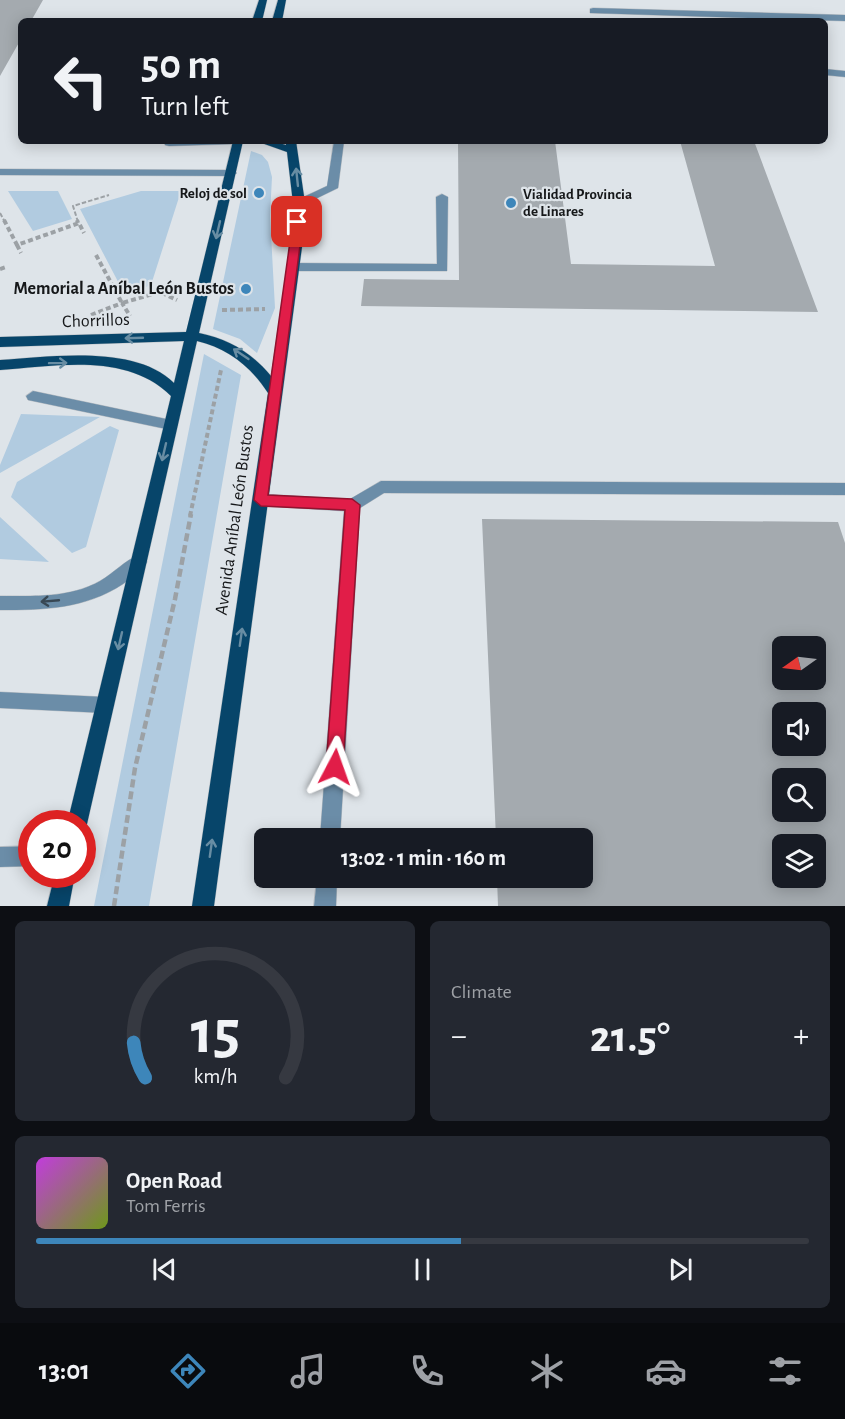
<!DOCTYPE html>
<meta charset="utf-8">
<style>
body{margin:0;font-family:"Alegreya Sans",sans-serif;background:#242831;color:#f1f3f6;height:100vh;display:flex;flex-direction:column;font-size:22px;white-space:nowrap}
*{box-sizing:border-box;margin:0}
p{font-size:20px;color:#9ea1a6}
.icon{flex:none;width:33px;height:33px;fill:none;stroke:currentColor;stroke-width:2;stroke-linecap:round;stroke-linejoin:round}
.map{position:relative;height:906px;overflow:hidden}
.sheet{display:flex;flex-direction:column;gap:15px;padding:15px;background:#0d0f14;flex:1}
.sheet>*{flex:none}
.guide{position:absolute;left:18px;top:18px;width:810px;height:126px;border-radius:9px;box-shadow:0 3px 15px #0003;background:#171b24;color:#f1f3f6;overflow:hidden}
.needle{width:39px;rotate:256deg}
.fabs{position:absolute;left:772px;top:636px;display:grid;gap:12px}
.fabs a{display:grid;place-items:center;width:54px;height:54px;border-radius:9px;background:#171b24;box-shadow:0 3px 15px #0003;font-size:30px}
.speed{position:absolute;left:18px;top:810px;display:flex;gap:12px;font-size:30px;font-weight:700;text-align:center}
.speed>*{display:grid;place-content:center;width:78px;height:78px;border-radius:50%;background:#171b24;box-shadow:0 3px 15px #0003;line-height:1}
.speed .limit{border:9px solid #d22;background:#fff;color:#111}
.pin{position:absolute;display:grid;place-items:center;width:51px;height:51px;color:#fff;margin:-26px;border-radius:12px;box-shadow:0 3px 9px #0006}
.me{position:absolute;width:66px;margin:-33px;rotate:4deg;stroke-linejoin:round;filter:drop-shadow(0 0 4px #0008)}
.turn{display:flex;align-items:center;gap:21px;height:126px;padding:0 24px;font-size:27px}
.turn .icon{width:78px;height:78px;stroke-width:2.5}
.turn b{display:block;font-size:42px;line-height:51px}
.big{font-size:45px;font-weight:600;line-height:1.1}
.sheet .tile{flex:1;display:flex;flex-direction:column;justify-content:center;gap:9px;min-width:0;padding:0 21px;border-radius:9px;background:#242831}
.sheet .dial{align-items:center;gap:0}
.dial svg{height:156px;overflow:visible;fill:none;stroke:#363941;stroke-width:7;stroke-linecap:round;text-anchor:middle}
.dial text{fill:#f1f3f6;stroke:none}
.song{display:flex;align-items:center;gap:18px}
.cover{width:72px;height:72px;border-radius:9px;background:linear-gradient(135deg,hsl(290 70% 55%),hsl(80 70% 35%))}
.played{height:6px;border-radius:3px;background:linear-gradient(90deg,#3d86ba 55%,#363941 55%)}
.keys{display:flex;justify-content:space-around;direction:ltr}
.heat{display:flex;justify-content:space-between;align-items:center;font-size:33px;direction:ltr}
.sheet .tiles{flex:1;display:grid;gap:15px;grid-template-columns:1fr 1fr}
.tile:last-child{grid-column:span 2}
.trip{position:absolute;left:254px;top:828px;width:339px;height:60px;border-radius:9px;background:#171b24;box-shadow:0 3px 15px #0003;font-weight:600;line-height:60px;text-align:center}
.tab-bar{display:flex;height:96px;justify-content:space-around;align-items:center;background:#090b0e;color:#9ea1a6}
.tab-bar .icon{width:42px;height:42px}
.tab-bar .active{color:#3d86ba}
.tab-bar b{font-size:27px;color:#f1f3f6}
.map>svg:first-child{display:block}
</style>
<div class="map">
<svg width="845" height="906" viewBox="0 0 845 906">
<rect width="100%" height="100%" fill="#dee4e9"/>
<path fill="#b1cbe0" d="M251,151L262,155L268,162L272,177L270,216L275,308L257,353L240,339L213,329Z
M8,191H58L72,219L33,231Z
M141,191H181L151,285L125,295L80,209Z
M204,354L241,375L149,906H94Z
M21,414L100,417L0,473V465Z
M110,426L119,430L86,547L72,553L11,497L17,482Z
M0,517L49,562L0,559Z"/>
<path fill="#a4aaaf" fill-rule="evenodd" d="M0,0H43L31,21H21V39L0,76Z
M458,141H555L571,264L715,266L680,141H754L818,312L361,306L364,279L459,280Z
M482,519L838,522L845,543V906H498L497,878H582V838H496ZM783,646H816V680H783ZM783,712H816V746H783ZM783,778H816V812H783ZM783,844H816V878H783Z"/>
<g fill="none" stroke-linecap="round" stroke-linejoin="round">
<defs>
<path id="minor" d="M593,8L845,15V21L590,13V9Z
M825,69L845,71V77L825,75Z
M165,141H239L234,144L169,146L165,145Z
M334,141H344L338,188L303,205H295V201L327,186Z
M0,169L231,170L237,173L231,176L0,175Z
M442,194L448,197L447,271H293L287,267L293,263L437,264L436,197Z
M33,391L171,420L178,425L171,430L28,400L26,396Z
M381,481L845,483V495L384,493L360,508L340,838H320L344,511L261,506L255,504L253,500L255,496L261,494L350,499Z
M139,555L145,557L147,562C143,571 131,578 123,584C85,609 44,610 0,610V596C34,596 70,598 100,581C114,573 125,560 139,555Z
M0,692L105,697L111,699L114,705L111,711L105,713L0,708Z
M32,846V866L0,867V847Z
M317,878H337L336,906H314Z"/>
<path id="major" d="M259,0H267L262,21H252Z
M278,0H286L282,21H272Z
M233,141H243L199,333C229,339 252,353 271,376L290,247L293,203L287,152L256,141H272L286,145V141H296L305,203L302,247L214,906H192L268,393C251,367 228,348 197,341L87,824L82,832V824H67L171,396C127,352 57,366 0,370V360C50,357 135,344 174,383L184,341L0,347V337L186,332Z
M55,874H75L69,906H47Z"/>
</defs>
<use href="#minor" stroke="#babfc4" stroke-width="1"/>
<use href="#major" stroke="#babfc4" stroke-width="1"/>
<path stroke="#9ca1a5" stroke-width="2" stroke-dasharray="4.5 2" stroke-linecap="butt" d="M0,213L5,222
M78,222L73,206L109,195"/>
<path stroke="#9ca1a5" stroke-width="4" stroke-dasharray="5 3" stroke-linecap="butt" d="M4,220L17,245L79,223L84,233
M77,220L78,223
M17,245L21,253
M96,255L122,303L160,292L177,300
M0,269L6,267
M222,310L265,309
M91,315L122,303L130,316
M190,516L221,370"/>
<path stroke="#9ca1a5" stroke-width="4.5" stroke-dasharray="8 4" stroke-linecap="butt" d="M114,906L135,768L175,599L191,514"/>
<use href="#minor" fill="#6b8da8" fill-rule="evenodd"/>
<use href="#major" fill="#07456a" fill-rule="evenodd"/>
</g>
<defs><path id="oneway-shaft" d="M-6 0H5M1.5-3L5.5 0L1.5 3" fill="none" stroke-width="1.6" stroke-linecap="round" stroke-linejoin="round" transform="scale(1.5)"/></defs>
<g stroke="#688da3">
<use href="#oneway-shaft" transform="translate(297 177) rotate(-96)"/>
<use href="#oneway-shaft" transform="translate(218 230) rotate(103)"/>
<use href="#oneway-shaft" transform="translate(134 338) rotate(178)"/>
<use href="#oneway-shaft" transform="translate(241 354) rotate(-146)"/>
<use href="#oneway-shaft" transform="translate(58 363) rotate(-1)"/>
<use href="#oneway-shaft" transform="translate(164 452) rotate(103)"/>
<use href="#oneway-shaft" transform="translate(241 637) rotate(-82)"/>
<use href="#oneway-shaft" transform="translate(120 641) rotate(103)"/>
<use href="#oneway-shaft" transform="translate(211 848) rotate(-82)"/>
</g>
<use stroke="#384753" href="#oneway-shaft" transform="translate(50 601) rotate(175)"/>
<path fill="#e11d48" stroke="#92132f" stroke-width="1.5" d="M293,220L303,222L268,495L352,499L360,505L343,767L341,773L335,776L328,773L326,767L345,510L261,506L254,500Z"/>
<g fill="#3d86ba" stroke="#dee4e9" stroke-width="2">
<circle cx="259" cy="193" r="6"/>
<circle cx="511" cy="203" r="6"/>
<circle cx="246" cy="289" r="6"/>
</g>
<g text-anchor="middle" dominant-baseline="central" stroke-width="4.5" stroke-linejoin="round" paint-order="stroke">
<g font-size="15" font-weight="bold" fill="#16181a" stroke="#dee4e9" text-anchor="end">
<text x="247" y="193">Reloj de sol</text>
<text x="523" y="194" text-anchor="start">Vialidad Provincia<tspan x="523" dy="17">de Linares</tspan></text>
</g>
<g font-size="18" font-weight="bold" fill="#16181a" stroke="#dee4e9" text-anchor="end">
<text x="234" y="289">Memorial a Aníbal León Bustos</text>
</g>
<g font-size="18" fill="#16181a" stroke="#dee4e9">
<text transform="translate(96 321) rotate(-2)">Chorrillos</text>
<text transform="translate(235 520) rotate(-82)">Avenida Aníbal León Bustos</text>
</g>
</g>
</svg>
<div class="fabs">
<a><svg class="needle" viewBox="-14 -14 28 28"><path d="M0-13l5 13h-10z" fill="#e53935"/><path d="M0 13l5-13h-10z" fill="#9ea1a6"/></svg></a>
<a><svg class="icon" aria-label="sound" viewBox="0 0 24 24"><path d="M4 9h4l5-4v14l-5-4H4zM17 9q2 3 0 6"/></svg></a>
<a><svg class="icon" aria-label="search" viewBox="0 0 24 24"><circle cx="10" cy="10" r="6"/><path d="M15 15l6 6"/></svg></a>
<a><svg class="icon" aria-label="layers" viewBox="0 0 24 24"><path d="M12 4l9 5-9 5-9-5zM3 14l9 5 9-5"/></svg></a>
</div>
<div class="speed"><div class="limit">20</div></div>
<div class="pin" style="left:297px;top:222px;background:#d93025"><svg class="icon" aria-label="arrive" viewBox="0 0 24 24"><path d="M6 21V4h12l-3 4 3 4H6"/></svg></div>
<svg class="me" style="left:335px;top:767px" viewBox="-20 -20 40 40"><path d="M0-17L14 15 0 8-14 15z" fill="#e11d48" stroke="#fff" stroke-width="4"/></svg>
<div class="trip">13:02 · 1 min · 160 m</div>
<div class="guide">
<div class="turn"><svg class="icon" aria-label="left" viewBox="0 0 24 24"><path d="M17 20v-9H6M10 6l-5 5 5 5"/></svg><div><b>50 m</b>Turn left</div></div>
</div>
</div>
<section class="sheet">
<div class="tiles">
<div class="tile dial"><svg viewBox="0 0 100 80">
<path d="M14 69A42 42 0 1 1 86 69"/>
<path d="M14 69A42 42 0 0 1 8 51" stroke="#3d86ba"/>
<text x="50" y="56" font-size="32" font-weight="700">15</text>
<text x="50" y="72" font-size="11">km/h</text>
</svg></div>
<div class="tile"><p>Climate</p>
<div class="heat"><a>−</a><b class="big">21.5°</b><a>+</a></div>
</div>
<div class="tile">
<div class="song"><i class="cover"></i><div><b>Open Road</b><p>Tom Ferris</p></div></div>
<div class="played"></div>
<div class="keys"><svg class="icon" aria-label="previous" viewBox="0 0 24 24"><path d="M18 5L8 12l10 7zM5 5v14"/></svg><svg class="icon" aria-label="pause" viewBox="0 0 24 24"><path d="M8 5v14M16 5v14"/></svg><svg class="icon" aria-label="next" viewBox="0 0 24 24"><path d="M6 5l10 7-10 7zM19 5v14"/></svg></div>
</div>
</div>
</section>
<nav class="tab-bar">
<b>13:01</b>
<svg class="icon active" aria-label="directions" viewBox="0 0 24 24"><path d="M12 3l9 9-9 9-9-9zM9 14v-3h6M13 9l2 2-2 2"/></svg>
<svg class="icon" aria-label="music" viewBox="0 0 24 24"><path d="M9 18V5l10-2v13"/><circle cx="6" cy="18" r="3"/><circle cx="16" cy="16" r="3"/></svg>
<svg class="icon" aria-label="phone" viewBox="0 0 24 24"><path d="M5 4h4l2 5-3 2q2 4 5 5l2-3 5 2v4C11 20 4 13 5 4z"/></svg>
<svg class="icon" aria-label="climate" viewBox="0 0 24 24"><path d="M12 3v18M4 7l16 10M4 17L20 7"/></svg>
<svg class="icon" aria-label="car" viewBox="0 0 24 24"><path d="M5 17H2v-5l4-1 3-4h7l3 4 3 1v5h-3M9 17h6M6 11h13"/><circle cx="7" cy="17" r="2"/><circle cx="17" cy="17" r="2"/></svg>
<svg class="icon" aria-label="filters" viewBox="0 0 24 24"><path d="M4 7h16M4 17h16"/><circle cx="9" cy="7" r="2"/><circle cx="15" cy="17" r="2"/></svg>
</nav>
